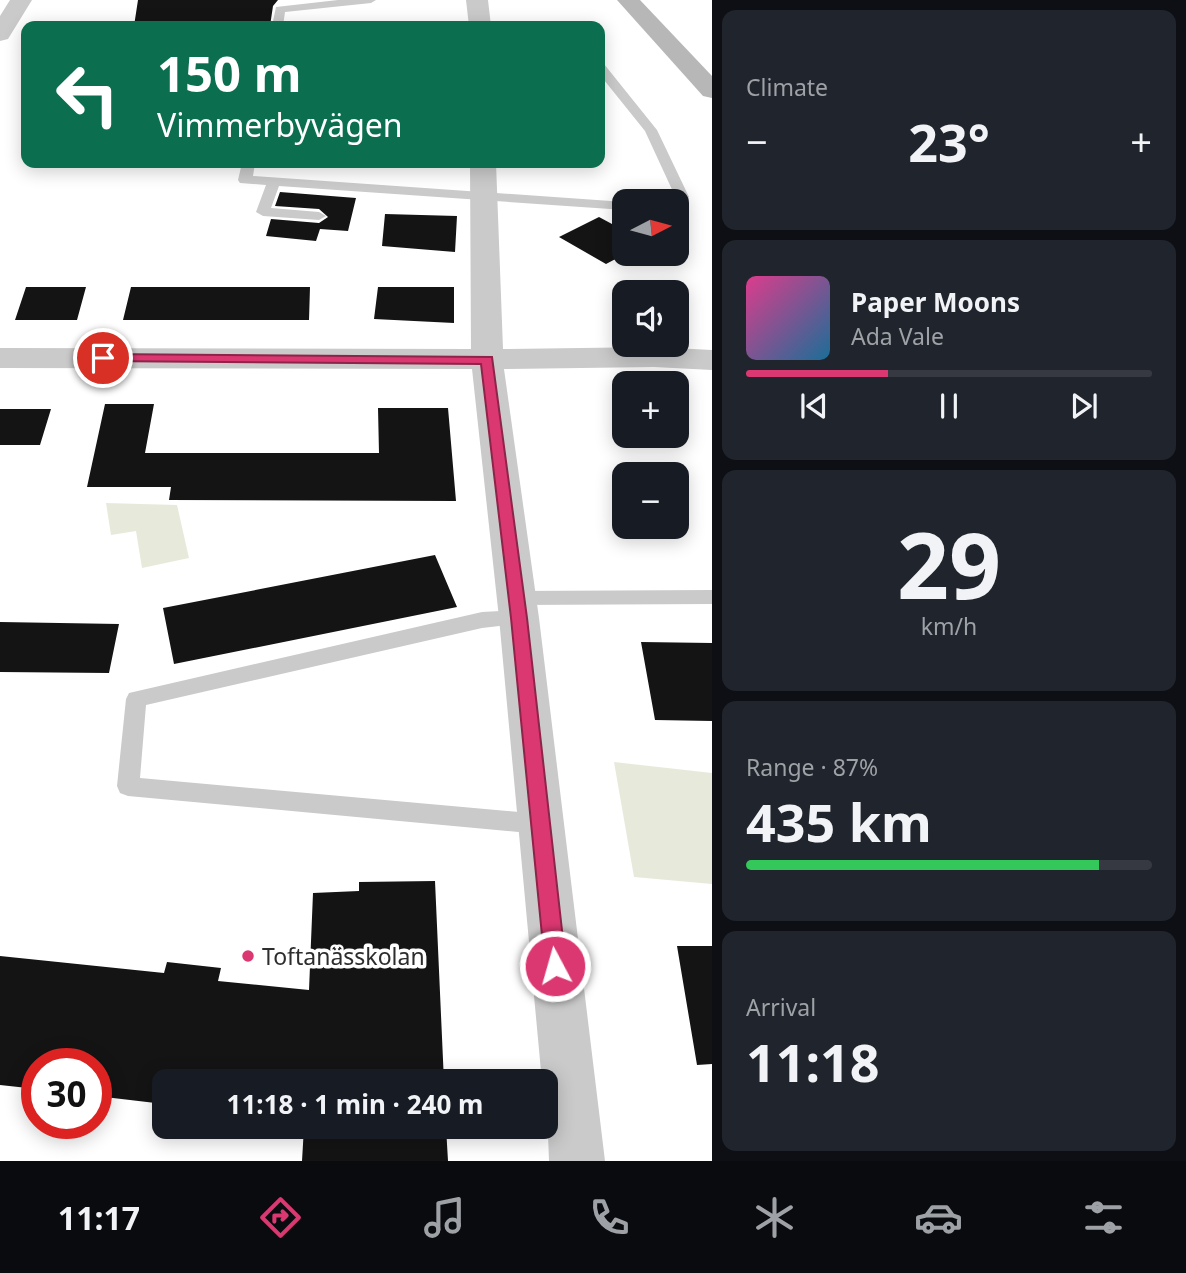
<!DOCTYPE html>
<meta charset="utf-8">
<style>
body{margin:0;font-family:"Noto Sans",sans-serif;background:#20242c;color:#f1f3f6;height:100vh;display:flex;flex-direction:column;font-size:26px;white-space:nowrap}
*{box-sizing:border-box;margin:0}
p{font-size:23px;color:#9ea1a6}
.icon{flex:none;width:38px;height:38px;fill:none;stroke:currentColor;stroke-width:2;stroke-linecap:round;stroke-linejoin:round}
.map{position:relative;flex:1;overflow:hidden}
.side{display:flex;flex-direction:column;gap:10px;padding:10px;background:#0d0f14;width:474px}
.side>*{flex:none}
.guide{position:absolute;left:21px;top:21px;width:584px;height:147px;border-radius:14px;box-shadow:0 4px 18px #0003;background:#0b6e4f;color:#fff;overflow:hidden}
.needle{width:46px;rotate:84deg}
.tools{position:absolute;left:612px;top:189px;display:grid;gap:14px}
.tools a{display:grid;place-items:center;width:77px;height:77px;border-radius:14px;background:#171b24;box-shadow:0 4px 18px #0003;font-size:35px}
.speed{position:absolute;left:21px;top:1048px;display:flex;gap:14px;font-size:35px;font-weight:700;text-align:center}
.speed>*{display:grid;place-content:center;width:91px;height:91px;border-radius:50%;background:#171b24;box-shadow:0 4px 18px #0003;line-height:1}
.speed .limit{border:10px solid #d22;background:#fff;color:#111}
.pin{position:absolute;display:grid;place-items:center;width:60px;height:60px;color:#fff;margin:-30px;border:4px solid #fff;border-radius:50%;box-shadow:0 2px 7px #0007}
.me{position:absolute;width:77px;margin:-38px;rotate:354deg;stroke-linejoin:round;filter:drop-shadow(0 0 5px #0008)}
.turn{display:flex;align-items:center;gap:24px;height:147px;padding:0 21px;font-size:32px}
.turn .icon{width:91px;height:91px;stroke-width:2.5}
.turn b{display:block;font-size:49px;line-height:60px}
.big{font-size:52px;font-weight:700;line-height:1.1}
.side .card{flex:1;display:flex;flex-direction:column;justify-content:center;gap:10px;min-width:0;padding:0 24px;border-radius:14px;background:#20242c}
.side .dial{align-items:center;gap:0}
.dial b{font-size:91px;line-height:1}
.song{display:flex;align-items:center;gap:21px}
.cover{width:84px;height:84px;border-radius:10px;background:linear-gradient(135deg,hsl(330 70% 55%),hsl(200 70% 35%))}
.played{height:7px;border-radius:4px;background:linear-gradient(90deg,#db3771 35%,#363941 35%)}
.keys{display:flex;justify-content:space-around;direction:ltr}
.heat{display:flex;justify-content:space-between;align-items:center;font-size:38px;direction:ltr}
.charge{height:10px;border-radius:5px;background:linear-gradient(90deg,#34c759 87%,#363941 0)}
.trip{position:absolute;left:152px;top:1069px;width:406px;height:70px;border-radius:14px;background:#171b24;box-shadow:0 4px 18px #0003;font-weight:700;line-height:70px;text-align:center}
.tab-bar{display:flex;height:112px;justify-content:space-around;align-items:center;background:#090b0e;color:#9ea1a6}
.tab-bar .icon{width:49px;height:49px}
.tab-bar .active{color:#db3771}
.tab-bar b{font-size:32px;color:#f1f3f6}
main{display:flex;flex:1;min-height:0}
.map>svg:first-child{display:block}
</style>
<main>
<div class="map">
<svg width="712" height="1161" viewBox="0 0 712 1161">
<rect width="100%" height="100%" fill="#fff"/>
<path fill="#e7eadb" d="M106,503L177,505L189,558L142,568L136,531L111,535Z
M614,762L712,773V884L634,877Z"/>
<path fill="#141414" d="M138,0H278L273,6L270,26H134Z
M280,192L356,198L348,231L320,229L316,241L266,236L271,219L319,223L328,217L319,209L275,206Z
M385,214L457,216L455,252L382,246Z
M599,217L625,231V254L606,264L559,237Z
M26,287H86L77,320H15Z
M131,287H310L309,320H123Z
M378,287H454V323L374,319Z
M105,404H154L145,453H379L378,408H448L456,501L169,500L171,487H87Z
M0,409H51L40,445H0Z
M435,555L457,607L174,664L163,608Z
M0,622L119,624L109,673L0,672Z
M641,642L712,643V721L655,720Z
M435,881L444,1082H164V1104L96,1096V1064H37V1089L0,1085V956L164,973L167,962L221,968L218,981L309,990L313,893L359,891V882Z
M677,946H712V1064L697,1065Z
M304,1127H446L448,1161H302Z"/>
<g fill="none" stroke-linecap="round" stroke-linejoin="round">
<path fill="#cacaca" fill-rule="evenodd" d="M338,0H376L371,3L285,12L283,26H272L276,7Z
M600,64H604L657,130L689,197L681,204L669,201L675,196L645,131L600,75Z
M242,163H255L253,176L625,202V210L279,186L271,208L319,212L326,216L319,220L263,216L256,212L266,185L240,183L238,180Z
M712,590V604L517,605L510,603L507,598L510,593L517,591Z
M519,610L526,613L529,618L526,623L482,628L146,705L140,778L540,814L548,817L551,824L548,831L540,834L128,796L120,793L117,786L126,699L129,693L482,612Z"/>
<path fill="#cacaca" fill-rule="evenodd" d="M10,0H32L8,39L0,41V16Z
M466,0H488L491,26H469Z
M470,163H496L503,349L654,347L712,350V370L654,367L504,369L539,618L605,1161H549L546,1082H542L499,618L472,369L0,368V348L471,349Z"/>
<path fill="#b7b7b7" fill-rule="evenodd" d="M617,0H640L712,76V98L703,96Z"/>
</g>
<path fill="#db3771" stroke="#8e2449" stroke-width="2" d="M103,354L492,357L527,618L566,966L563,973L555,976L548,973L545,966L511,618L481,364L98,361V355Z"/>
<circle fill="#db3771" stroke="#fff" stroke-width="2.5" cx="248" cy="956" r="7"/>
<g text-anchor="middle" dominant-baseline="central" stroke-width="7" stroke-linejoin="round" paint-order="stroke">
<g font-size="23" fill="#2d2d2d" stroke="#fff" text-anchor="start">
<text x="262" y="956">Toftanässkolan</text>
</g>
</g>
</svg>
<div class="tools">
<a><svg class="needle" viewBox="-14 -14 28 28"><path d="M0-13l5 13h-10z" fill="#e53935"/><path d="M0 13l5-13h-10z" fill="#9ea1a6"/></svg></a>
<a><svg class="icon" aria-label="sound" viewBox="0 0 24 24"><path d="M4 9h4l5-4v14l-5-4H4zM17 9q2 3 0 6"/></svg></a>
<a>+</a>
<a>−</a>
</div>
<div class="speed"><div class="limit">30</div></div>
<div class="pin" style="left:103px;top:358px;background:#d93025"><svg class="icon" aria-label="arrive" viewBox="0 0 24 24"><path d="M6 21V4h12l-3 4 3 4H6"/></svg></div>
<svg class="me" style="left:555px;top:966px" viewBox="-20 -20 40 40"><circle r="17" fill="#db3771" stroke="#fff" stroke-width="3"/><path d="M0-11L8 9 0 5-8 9z" fill="#fff"/></svg>
<div class="trip">11:18 · 1 min · 240 m</div>
<div class="guide">
<div class="turn"><svg class="icon" aria-label="left" viewBox="0 0 24 24"><path d="M17 20v-9H6M10 6l-5 5 5 5"/></svg><div><b>150 m</b>Vimmerbyvägen</div></div>
</div>
</div>
<section class="side">
<div class="card"><p>Climate</p>
<div class="heat"><a>−</a><b class="big">23°</b><a>+</a></div>
</div>
<div class="card">
<div class="song"><i class="cover"></i><div><b>Paper Moons</b><p>Ada Vale</p></div></div>
<div class="played"></div>
<div class="keys"><svg class="icon" aria-label="previous" viewBox="0 0 24 24"><path d="M18 5L8 12l10 7zM5 5v14"/></svg><svg class="icon" aria-label="pause" viewBox="0 0 24 24"><path d="M8 5v14M16 5v14"/></svg><svg class="icon" aria-label="next" viewBox="0 0 24 24"><path d="M6 5l10 7-10 7zM19 5v14"/></svg></div>
</div>
<div class="card dial"><b>29</b><p>km/h</p></div>
<div class="card"><p>Range · 87%</p><b class="big">435 km</b><div class="charge"></div></div>
<div class="card"><p>Arrival</p><b class="big">11:18</b></div>
</section>
</main>
<nav class="tab-bar">
<b>11:17</b>
<svg class="icon active" aria-label="directions" viewBox="0 0 24 24"><path d="M12 3l9 9-9 9-9-9zM9 14v-3h6M13 9l2 2-2 2"/></svg>
<svg class="icon" aria-label="music" viewBox="0 0 24 24"><path d="M9 18V5l10-2v13"/><circle cx="6" cy="18" r="3"/><circle cx="16" cy="16" r="3"/></svg>
<svg class="icon" aria-label="phone" viewBox="0 0 24 24"><path d="M5 4h4l2 5-3 2q2 4 5 5l2-3 5 2v4C11 20 4 13 5 4z"/></svg>
<svg class="icon" aria-label="climate" viewBox="0 0 24 24"><path d="M12 3v18M4 7l16 10M4 17L20 7"/></svg>
<svg class="icon" aria-label="car" viewBox="0 0 24 24"><path d="M5 17H2v-5l4-1 3-4h7l3 4 3 1v5h-3M9 17h6M6 11h13"/><circle cx="7" cy="17" r="2"/><circle cx="17" cy="17" r="2"/></svg>
<svg class="icon" aria-label="filters" viewBox="0 0 24 24"><path d="M4 7h16M4 17h16"/><circle cx="9" cy="7" r="2"/><circle cx="15" cy="17" r="2"/></svg>
</nav>
